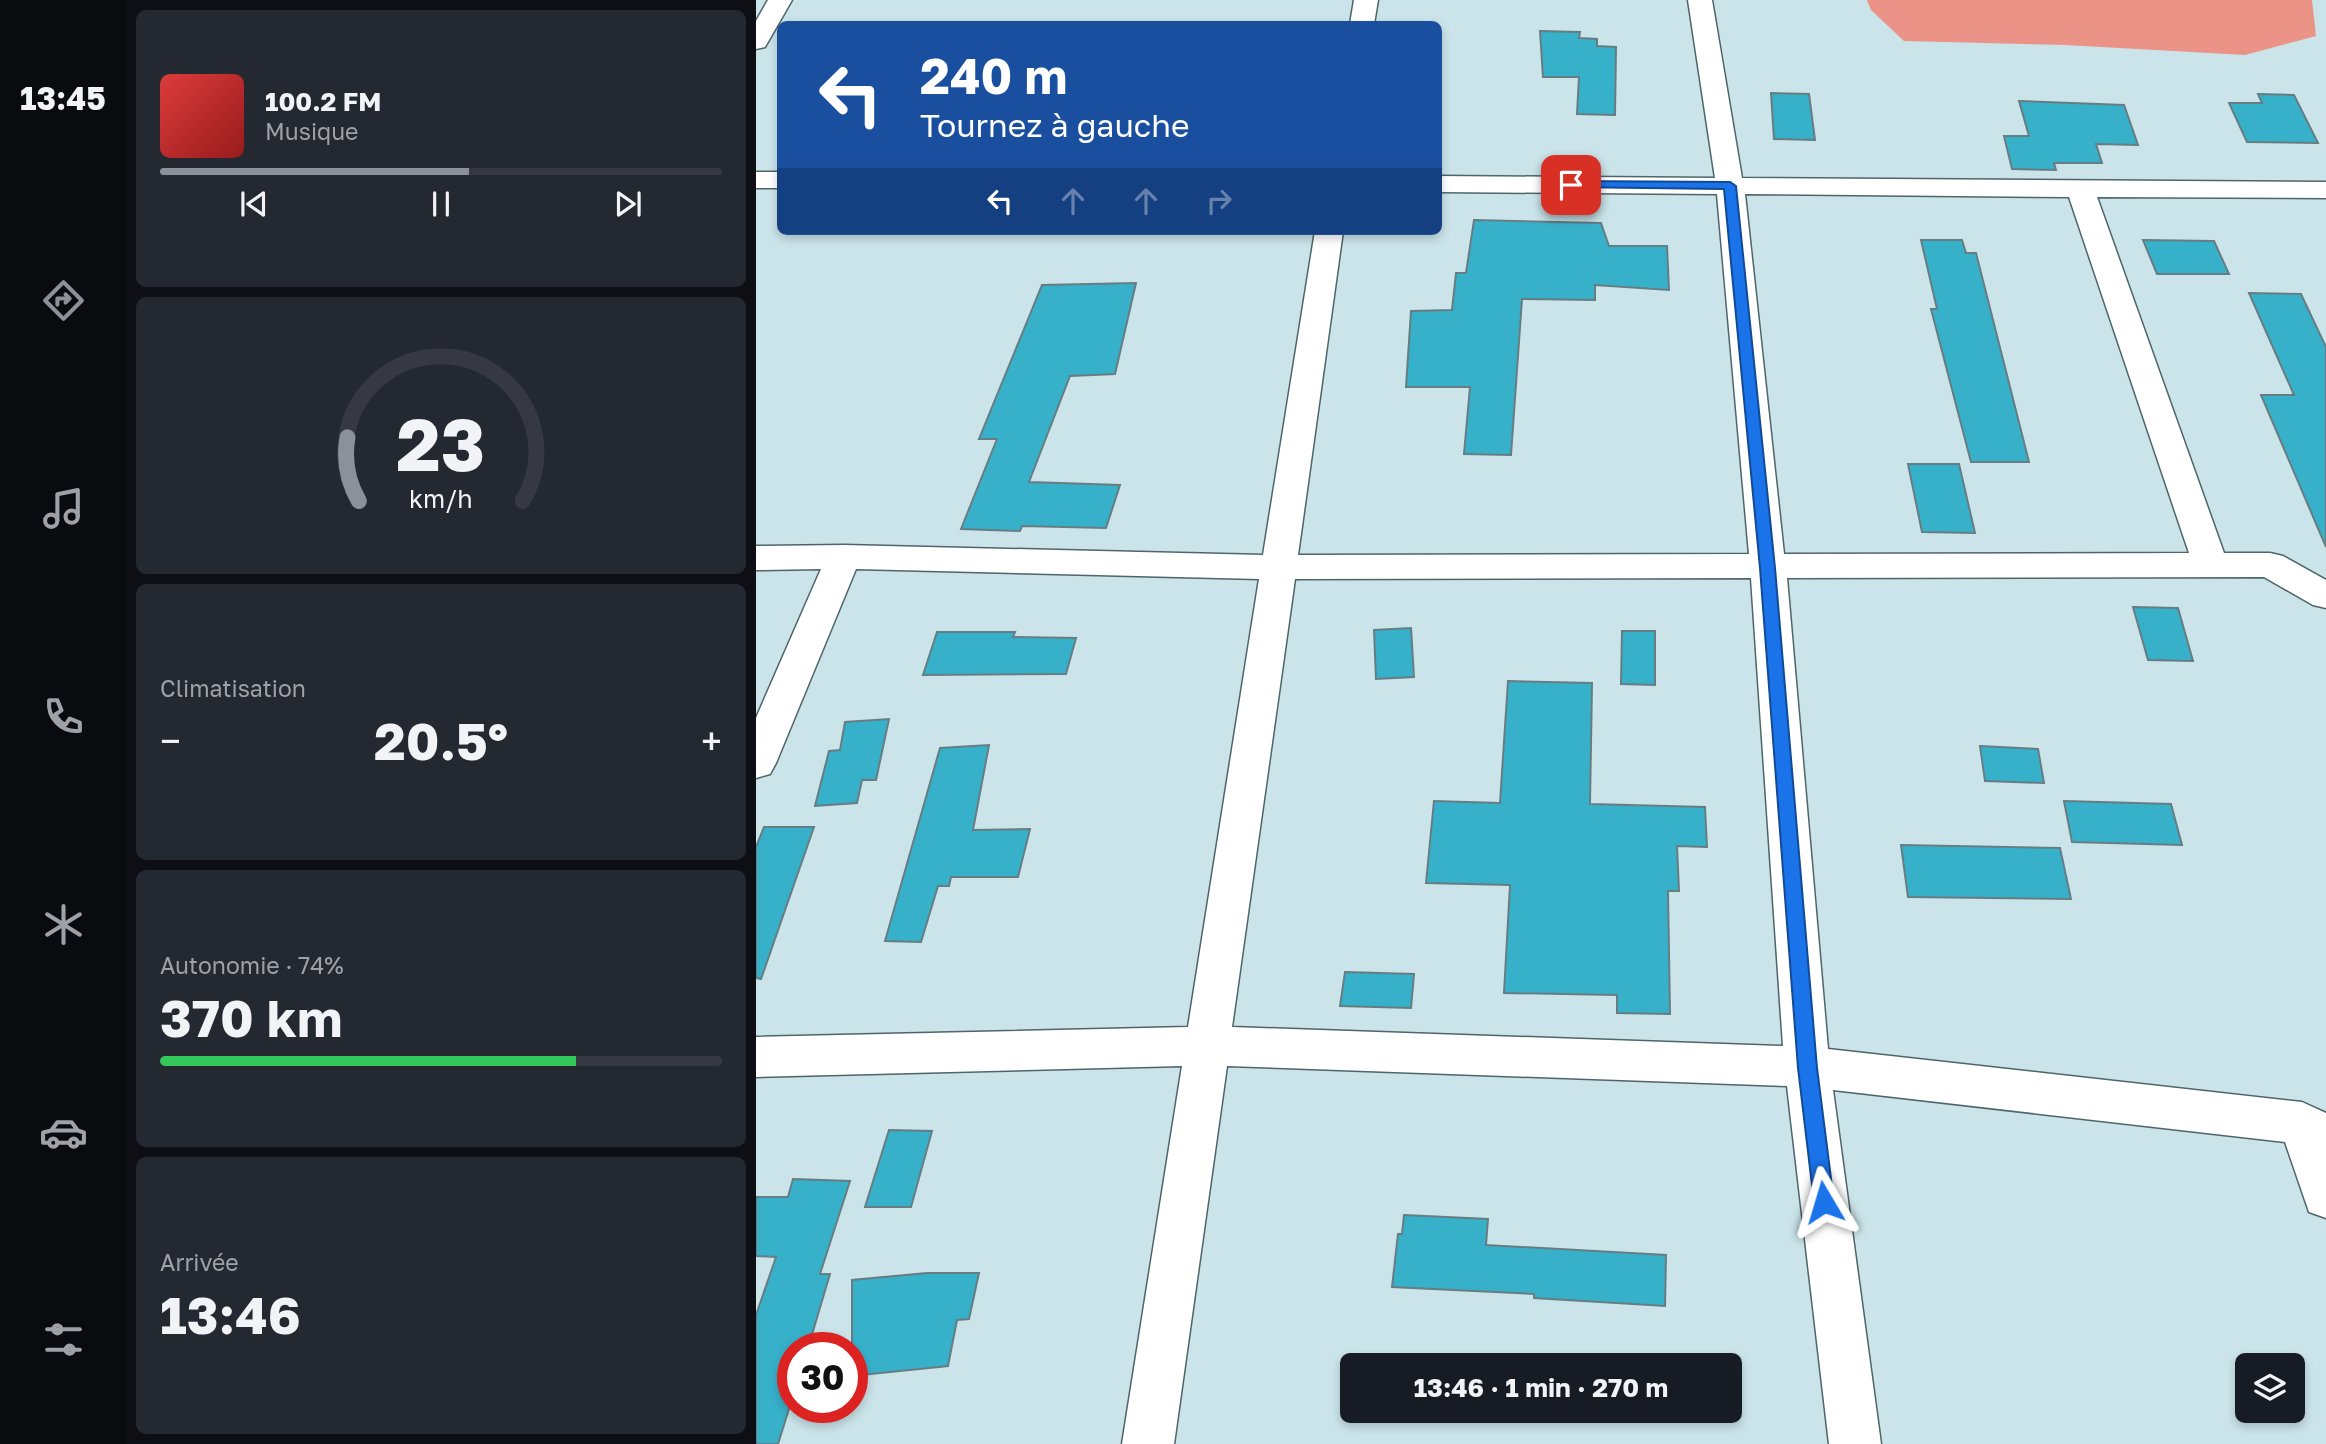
<!DOCTYPE html>
<html lang="fr">
<meta charset="utf-8">
<style>
body{margin:0;font-family:"Golos Text",sans-serif;background:#242831;color:#f1f3f6;height:100vh;display:flex;flex-direction:column;font-size:26px;white-space:nowrap}
*{box-sizing:border-box;margin:0}
p{font-size:23px;color:#9ea1a6}
.icon{flex:none;width:38px;height:38px;fill:none;stroke:currentColor;stroke-width:2;stroke-linecap:round;stroke-linejoin:round}
.map{position:relative;flex:1;overflow:hidden}
.sheet{display:flex;flex-direction:column;gap:10px;padding:10px;background:#0d0f14;width:630px}
.sheet>*{flex:none}
.top-card{position:absolute;left:21px;top:21px;width:665px;height:214px;border-radius:10px;box-shadow:0 4px 10px #0003;background:#1a4fa0;color:#fff;overflow:hidden}
.controls{position:absolute;left:1479px;top:1353px;display:grid;gap:14px}
.controls a{display:grid;place-items:center;width:70px;height:70px;border-radius:10px;background:#171b24;box-shadow:0 4px 10px #0003;font-size:35px}
.speed{position:absolute;left:21px;top:1332px;display:flex;gap:14px;font-size:35px;font-weight:700;text-align:center}
.speed>*{display:grid;place-content:center;width:91px;height:91px;border-radius:50%;background:#171b24;box-shadow:0 4px 10px #0003;line-height:1}
.speed .limit{border:10px solid #d22;background:#fff;color:#111}
.pin{position:absolute;display:grid;place-items:center;width:60px;height:60px;color:#fff;margin:-30px;border-radius:14px;box-shadow:0 4px 10px #0006}
.me{position:absolute;width:77px;margin:-38px;rotate:353deg;stroke-linejoin:round;filter:drop-shadow(0 0 5px #0008)}
.turn{display:flex;align-items:center;gap:24px;height:147px;padding:0 28px;font-size:32px}
.turn .icon{width:91px;height:91px;stroke-width:2.5}
.turn b{display:block;font-size:49px;line-height:60px}
.lanes{display:flex;align-items:center;height:66px;padding:0 28px;background:#0003;justify-content:center;gap:35px;direction:ltr}
.lanes .off{opacity:.35}
.big{font-size:52px;font-weight:700;line-height:1.1}
.sheet .card{flex:1;display:flex;flex-direction:column;justify-content:center;gap:10px;min-width:0;padding:0 24px;border-radius:10px;background:#242831}
.sheet .dial{align-items:center;gap:0}
.dial svg{height:182px;overflow:visible;fill:none;stroke:#363941;stroke-width:7;stroke-linecap:round;text-anchor:middle}
.dial text{fill:#f1f3f6;stroke:none}
.song{display:flex;align-items:center;gap:21px}
.cover{width:84px;height:84px;border-radius:10px;background:linear-gradient(135deg,hsl(0 70% 55%),hsl(0 70% 35%))}
.played{height:7px;border-radius:4px;background:linear-gradient(90deg,#8c9099 55%,#363941 55%)}
.keys{display:flex;justify-content:space-around;direction:ltr}
.heat{display:flex;justify-content:space-between;align-items:center;font-size:38px;direction:ltr}
.charge{height:10px;border-radius:5px;background:linear-gradient(90deg,#34c759 74%,#363941 0)}
.trip{position:absolute;left:584px;top:1353px;width:402px;height:70px;border-radius:10px;background:#171b24;box-shadow:0 4px 10px #0003;font-weight:700;line-height:70px;text-align:center}
main{display:flex;flex:1;min-height:0}
.tabs{display:flex;flex-direction:column;width:126px;justify-content:space-around;align-items:center;background:#090b0e;color:#9ea1a6}
.tabs .icon{width:49px;height:49px}
.tabs .on{color:#8c9099}
.tabs b{font-size:32px;color:#f1f3f6}
.map>svg:first-child{display:block}
</style>
<main>
<nav class="tabs">
<b>13:45</b>
<svg class="icon on" aria-label="directions" viewBox="0 0 24 24"><path d="M12 3l9 9-9 9-9-9zM9 14v-3h6M13 9l2 2-2 2"/></svg>
<svg class="icon" aria-label="music" viewBox="0 0 24 24"><path d="M9 18V5l10-2v13"/><circle cx="6" cy="18" r="3"/><circle cx="16" cy="16" r="3"/></svg>
<svg class="icon" aria-label="phone" viewBox="0 0 24 24"><path d="M5 4h4l2 5-3 2q2 4 5 5l2-3 5 2v4C11 20 4 13 5 4z"/></svg>
<svg class="icon" aria-label="climate" viewBox="0 0 24 24"><path d="M12 3v18M4 7l16 10M4 17L20 7"/></svg>
<svg class="icon" aria-label="car" viewBox="0 0 24 24"><path d="M5 17H2v-5l4-1 3-4h7l3 4 3 1v5h-3M9 17h6M6 11h13"/><circle cx="7" cy="17" r="2"/><circle cx="17" cy="17" r="2"/></svg>
<svg class="icon" aria-label="filters" viewBox="0 0 24 24"><path d="M4 7h16M4 17h16"/><circle cx="9" cy="7" r="2"/><circle cx="15" cy="17" r="2"/></svg>
</nav>
<section class="sheet">
<div class="card">
<div class="song"><i class="cover"></i><div><b>100.2 FM</b><p>Musique</p></div></div>
<div class="played"></div>
<div class="keys"><svg class="icon" aria-label="previous" viewBox="0 0 24 24"><path d="M18 5L8 12l10 7zM5 5v14"/></svg><svg class="icon" aria-label="pause" viewBox="0 0 24 24"><path d="M8 5v14M16 5v14"/></svg><svg class="icon" aria-label="next" viewBox="0 0 24 24"><path d="M6 5l10 7-10 7zM19 5v14"/></svg></div>
</div>
<div class="card dial"><svg viewBox="0 0 100 80">
<path d="M14 69A42 42 0 1 1 86 69"/>
<path d="M14 69A42 42 0 0 1 9 41" stroke="#8c9099"/>
<text x="50" y="56" font-size="32" font-weight="700">23</text>
<text x="50" y="72" font-size="11">km/h</text>
</svg></div>
<div class="card"><p>Climatisation</p>
<div class="heat"><a>−</a><b class="big">20.5°</b><a>+</a></div>
</div>
<div class="card"><p>Autonomie · 74%</p><b class="big">370 km</b><div class="charge"></div></div>
<div class="card"><p>Arrivée</p><b class="big">13:46</b></div>
</section>
<div class="map">
<svg width="1570" height="1444" viewBox="0 0 1570 1444">
<rect width="100%" height="100%" fill="#cae4ea"/>
<path fill="#eb9387" d="M1111,0H1556L1560,36L1489,55L1309,45L1148,41L1115,10Z"/>
<path fill="#37b1ca" stroke="#667d83" stroke-width="2" d="M784,31L824,32L823,38L841,39V46L860,47L859,115L821,114L823,77H787Z
M1015,93L1053,94L1059,140L1018,139Z
M1502,94L1538,95L1562,143L1491,142L1473,103H1506Z
M1263,101L1368,105L1382,145L1340,144L1346,163H1298L1300,170L1256,169L1248,136H1273Z
M718,220L845,223L853,246H911L913,290L839,285V300L766,299L755,455L708,454L714,387H650L655,311L696,310L700,273H710Z
M1165,240H1206L1210,253H1220L1273,462H1215L1175,309H1181Z
M1387,240L1458,241L1473,274H1401Z
M380,283L359,374L314,376L273,482L364,485L350,528L266,526L264,531L205,529L241,439H223L286,285Z
M1493,293L1545,294L1570,347V547L1505,395H1538Z
M1152,464H1203L1219,533L1166,532Z
M1377,607L1422,608L1437,661L1392,660Z
M655,628L658,677L620,679L618,630Z
M866,631H899V685L865,684Z
M181,632H259L257,637L320,638L310,674L167,675Z
M752,681L836,683L834,804L949,807L951,847L921,846L923,891H912L914,1014L861,1013V995L748,993L754,885L670,883L678,801L744,803Z
M133,719L120,780H106L101,803L59,806L73,751L84,750L89,722Z
M233,745L217,830L274,829L262,877H195L193,886H182L165,942L129,941L184,748Z
M1224,746L1282,749L1288,783L1229,781Z
M1308,801L1415,804L1426,845L1316,842Z
M8,827H58L5,979L0,978V847Z
M1145,845L1304,848L1315,899L1152,897Z
M589,972L658,974L655,1008L584,1006Z
M133,1130L176,1131L155,1207H109Z
M37,1179L94,1181L64,1274H74L52,1348H37V1396L22,1444H0V1315L20,1257L0,1256V1197H32Z
M648,1215L732,1219L730,1245L910,1255L909,1306L778,1298V1294L636,1287L642,1234H646Z
M171,1273H223L213,1319L201,1320L192,1366L96,1376V1280Z"/>
<g fill="none" stroke-linecap="round" stroke-linejoin="round">
<defs>
<path id="minor" d="M12,0H36L9,47L0,49V21Z
M598,0H622L618,24H594Z
M932,0H956L986,178L1570,182V198L1341,197L1468,553H1514L1527,556L1570,580V608L1557,605L1508,577L1031,578L1072,1049L1546,1102L1570,1113V1218L1553,1212L1529,1142L1077,1090L1125,1444H1073L1031,1086L471,1066L418,1444H366L426,1066L0,1077V1037L432,1027L503,579L100,569L20,763L14,774L0,778V718L65,569L0,570V546L88,545L507,555L559,231H587L542,555L993,554L961,194L682,192V176L959,178ZM989,194L1313,197L1433,553L1028,554ZM995,578L1027,1046L476,1027L539,579Z
M0,172H24V188H0Z"/>
</defs>
<use href="#minor" stroke="#4e656a" stroke-width="3"/>
<use href="#minor" fill="#fff" fill-rule="evenodd"/>
</g>
<path fill="#1a73e8" stroke="#114b97" stroke-width="2" d="M815,181L974,182L980,186L1019,568L1061,1068L1078,1202L1075,1208L1068,1211L1061,1208L1058,1202L1042,1068L1004,568L968,189L811,187V182Z"/>
</svg>
<div class="controls">
<a><svg class="icon" aria-label="layers" viewBox="0 0 24 24"><path d="M12 4l9 5-9 5-9-5zM3 14l9 5 9-5"/></svg></a>
</div>
<div class="speed"><div class="limit">30</div></div>
<div class="pin" style="left:815px;top:185px;background:#d93025"><svg class="icon" aria-label="arrive" viewBox="0 0 24 24"><path d="M6 21V4h12l-3 4 3 4H6"/></svg></div>
<svg class="me" style="left:1068px;top:1202px" viewBox="-20 -20 40 40"><path d="M0-17L14 15 0 8-14 15z" fill="#1a73e8" stroke="#fff" stroke-width="4"/></svg>
<div class="trip">13:46 · 1 min · 270 m</div>
<div class="top-card">
<div class="turn"><svg class="icon" aria-label="left" viewBox="0 0 24 24"><path d="M17 20v-9H6M10 6l-5 5 5 5"/></svg><div><b>240 m</b>Tournez à gauche</div></div>
<div class="lanes"><svg class="icon" aria-label="left" viewBox="0 0 24 24"><path d="M17 20v-9H6M10 6l-5 5 5 5"/></svg><svg class="icon off" aria-label="ahead" viewBox="0 0 24 24"><path d="M12 20V5M6 11l6-6 6 6"/></svg><svg class="icon off" aria-label="ahead" viewBox="0 0 24 24"><path d="M12 20V5M6 11l6-6 6 6"/></svg><svg class="icon off" aria-label="right" viewBox="0 0 24 24"><path d="M7 20v-9h11M14 6l5 5-5 5"/></svg></div>
</div>
</div>
</main>
